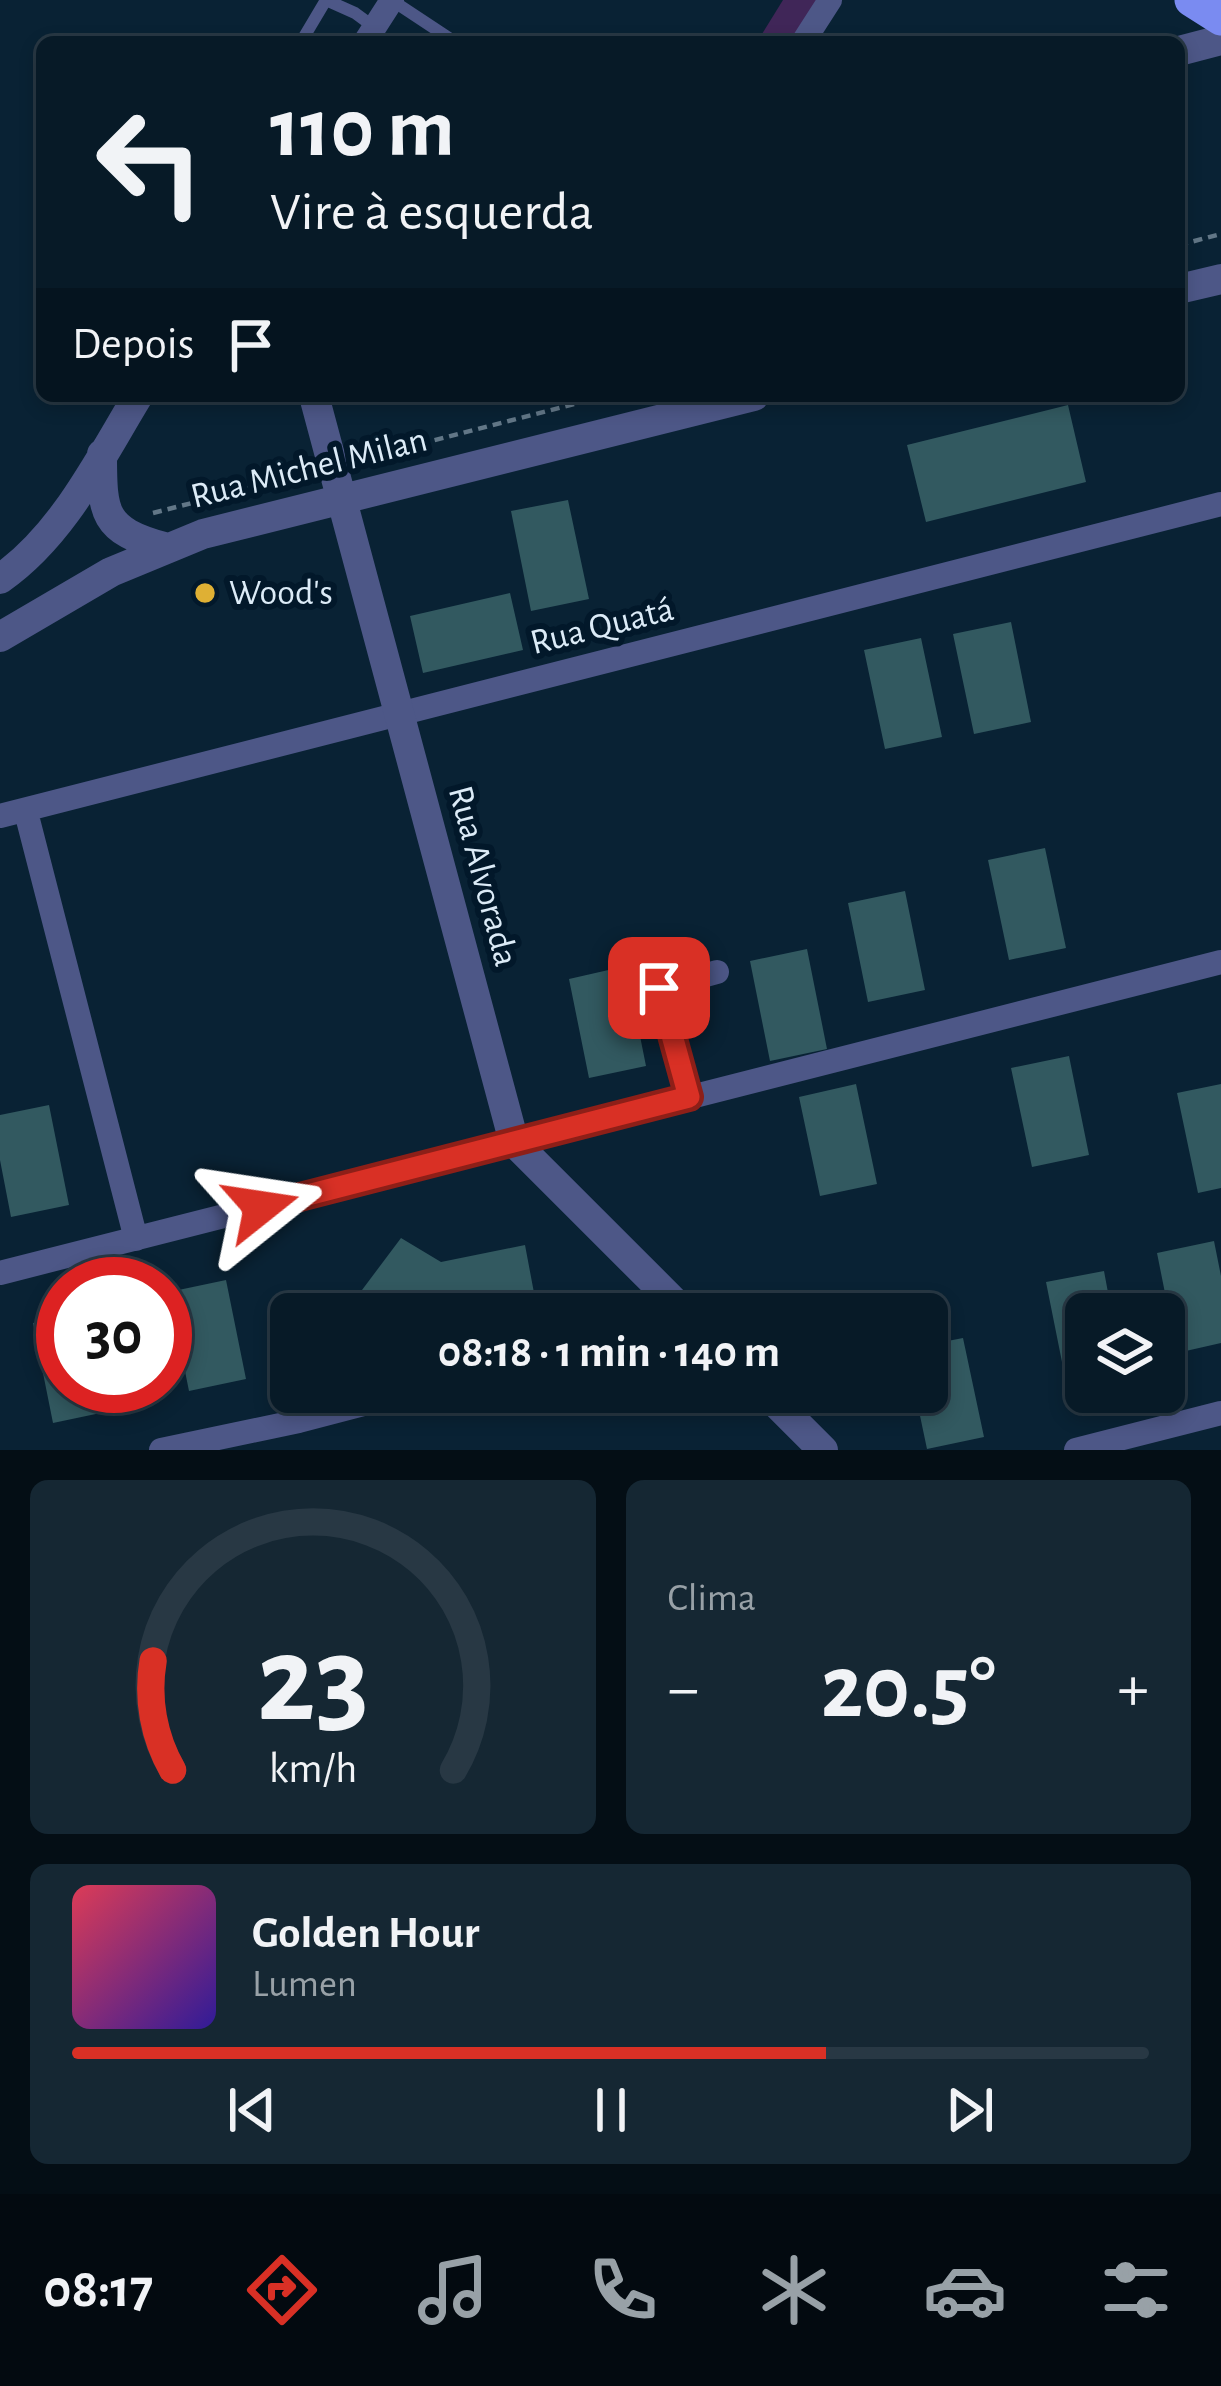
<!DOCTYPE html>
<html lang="pt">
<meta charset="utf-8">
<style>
body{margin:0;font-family:"Alegreya Sans",sans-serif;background:#152733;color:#f1f3f6;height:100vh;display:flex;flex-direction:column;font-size:45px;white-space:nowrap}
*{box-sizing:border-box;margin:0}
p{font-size:39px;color:#98a1a7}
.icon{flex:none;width:66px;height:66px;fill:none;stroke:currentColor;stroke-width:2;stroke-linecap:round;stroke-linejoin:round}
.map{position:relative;height:1450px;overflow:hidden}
.drawer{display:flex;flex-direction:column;gap:30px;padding:30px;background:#040e15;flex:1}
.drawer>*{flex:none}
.banner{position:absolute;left:36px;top:36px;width:1149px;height:366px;border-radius:18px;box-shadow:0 6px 18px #0003,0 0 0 3px #283844;background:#071a27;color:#f1f3f6;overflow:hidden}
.tools{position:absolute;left:1065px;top:1293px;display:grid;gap:24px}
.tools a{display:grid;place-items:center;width:120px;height:120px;border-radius:18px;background:#071a27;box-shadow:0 6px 18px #0003,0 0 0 3px #283844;font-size:60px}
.speed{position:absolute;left:36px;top:1257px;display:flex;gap:24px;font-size:60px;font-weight:700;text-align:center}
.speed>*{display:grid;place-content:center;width:156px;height:156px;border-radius:50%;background:#071a27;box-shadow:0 6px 18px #0003,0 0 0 3px #283844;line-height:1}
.speed .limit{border:18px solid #d22;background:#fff;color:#111}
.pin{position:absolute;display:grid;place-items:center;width:102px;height:102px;color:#fff;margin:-51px;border-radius:24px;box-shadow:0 6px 18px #0006}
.me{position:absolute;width:132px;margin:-66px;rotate:75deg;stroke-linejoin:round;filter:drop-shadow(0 0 9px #0008)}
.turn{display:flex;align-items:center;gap:42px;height:252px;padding:0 36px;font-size:54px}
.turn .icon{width:156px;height:156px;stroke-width:2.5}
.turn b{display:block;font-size:84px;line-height:102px}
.then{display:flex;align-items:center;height:114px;padding:0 36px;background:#0003;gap:24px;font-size:45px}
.big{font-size:90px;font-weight:600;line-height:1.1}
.drawer .card{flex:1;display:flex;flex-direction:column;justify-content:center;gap:18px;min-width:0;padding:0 42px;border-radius:18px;background:#152733}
.drawer .dial{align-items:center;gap:0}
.dial svg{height:312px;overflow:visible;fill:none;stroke:#283844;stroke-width:7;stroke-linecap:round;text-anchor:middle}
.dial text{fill:#f1f3f6;stroke:none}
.song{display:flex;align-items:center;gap:36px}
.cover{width:144px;height:144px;border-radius:18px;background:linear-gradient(135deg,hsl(350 70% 55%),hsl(250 70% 35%))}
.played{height:12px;border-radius:6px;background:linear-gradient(90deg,#d93025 70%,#283844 70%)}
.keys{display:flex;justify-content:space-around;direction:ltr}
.heat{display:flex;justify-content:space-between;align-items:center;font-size:66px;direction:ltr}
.drawer .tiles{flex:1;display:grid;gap:30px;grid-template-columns:1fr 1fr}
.card:last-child{grid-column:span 2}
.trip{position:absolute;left:270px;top:1293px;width:678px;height:120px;border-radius:18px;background:#071a27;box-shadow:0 6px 18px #0003,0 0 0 3px #283844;font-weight:600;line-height:120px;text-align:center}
.dock{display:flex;height:192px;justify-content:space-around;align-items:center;background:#030a10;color:#98a1a7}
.dock .icon{width:84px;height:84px}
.dock .selected{color:#d93025}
.dock b{font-size:54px;color:#f1f3f6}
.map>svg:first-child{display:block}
</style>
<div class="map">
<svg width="1221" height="1450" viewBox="0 0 1221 1450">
<rect width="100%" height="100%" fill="#092234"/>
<path fill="#402658" d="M783,0H818L791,42H757Z"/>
<path fill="#325960" d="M1068,405L1086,482L926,522L907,445Z
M568,500L589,599L531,611L511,511Z
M510,593L523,650L423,673L410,616Z
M1011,622L1031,722L974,734L953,634Z
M921,638L942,737L885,749L864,650Z
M1045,848L1066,948L1009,960L988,860Z
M905,891L925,990L868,1002L848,903Z
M807,949L827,1049L770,1061L750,961Z
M626,966L646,1066L589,1078L569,979Z
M1069,1056L1089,1155L1032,1167L1011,1068Z
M856,1084L877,1184L820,1196L799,1097Z
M1221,1084V1188L1198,1193L1177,1093Z
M49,1105L69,1205L11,1217L0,1160V1115Z
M401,1238L441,1262L525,1245L538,1314H344Z
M1214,1241L1221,1276V1343L1177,1353L1157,1253Z
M1104,1271L1112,1314H1086V1378L1066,1382L1046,1282Z
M226,1280L246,1379L189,1391L169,1292Z
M63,1317V1386H105L110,1411L53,1423L33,1323Z
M963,1338L984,1437L927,1449L915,1392H927V1345Z"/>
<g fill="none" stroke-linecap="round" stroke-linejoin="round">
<path stroke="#627787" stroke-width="4.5" stroke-dasharray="9 6" stroke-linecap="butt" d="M1179,245L1221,234
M362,459L605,396
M153,513L305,474"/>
<path stroke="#4d5787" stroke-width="12" d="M393,1L455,42
M301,42L326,0L355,13L374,27"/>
<path stroke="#4d5787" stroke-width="24" d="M365,42L392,0
M803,42L830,0
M26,812L136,1239
M0,816L1221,504
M689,1097L659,988L717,972
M0,1273L1221,962
M161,1450L299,1421L410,1392
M1076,1450L1221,1413"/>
<path stroke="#4d5787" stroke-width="30" d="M1179,51L1221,40
M1179,289L1221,279
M314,396L514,1142L686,1314
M102,454C102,514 103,530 164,547
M0,579C63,535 99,460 138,396
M0,637L111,572L203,534L754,396
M765,1392L823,1450"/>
<path stroke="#7a8bf1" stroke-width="33" d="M1191,0L1221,19"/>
</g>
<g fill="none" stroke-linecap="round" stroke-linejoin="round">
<defs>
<path id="route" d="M261,1207L689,1097L659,988"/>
</defs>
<use href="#route" stroke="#8d1f18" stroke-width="30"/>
<use href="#route" stroke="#d93025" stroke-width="21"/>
</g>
<circle fill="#dfb034" stroke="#02182a" stroke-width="4.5" cx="205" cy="593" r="12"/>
<g text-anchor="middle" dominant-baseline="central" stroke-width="12" stroke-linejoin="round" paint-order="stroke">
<g font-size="36" fill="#dcebf7" stroke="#02182a">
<text transform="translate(309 468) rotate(-14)">Rua Michel Milan</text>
<text transform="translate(602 626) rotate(-14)">Rua Quatá</text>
<text transform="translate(483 876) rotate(75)">Rua Alvorada</text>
</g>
<g font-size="36" fill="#dcebf7" stroke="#02182a" text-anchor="start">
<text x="229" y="593">Wood's</text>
</g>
</g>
</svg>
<div class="tools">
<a><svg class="icon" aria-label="layers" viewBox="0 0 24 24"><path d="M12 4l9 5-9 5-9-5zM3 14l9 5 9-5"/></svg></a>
</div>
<div class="speed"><div class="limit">30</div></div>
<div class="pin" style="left:659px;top:988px;background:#d93025"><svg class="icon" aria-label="arrive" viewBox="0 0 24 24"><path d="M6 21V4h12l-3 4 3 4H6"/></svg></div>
<svg class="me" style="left:261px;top:1207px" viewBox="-20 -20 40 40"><path d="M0-17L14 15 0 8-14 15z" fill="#d93025" stroke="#fff" stroke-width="4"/></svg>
<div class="trip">08:18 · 1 min · 140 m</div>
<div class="banner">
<div class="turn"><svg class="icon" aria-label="left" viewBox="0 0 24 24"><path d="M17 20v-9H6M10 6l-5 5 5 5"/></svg><div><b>110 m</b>Vire à esquerda</div></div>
<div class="then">Depois<svg class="icon" aria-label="arrive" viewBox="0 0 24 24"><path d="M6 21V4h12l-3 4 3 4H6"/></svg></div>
</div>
</div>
<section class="drawer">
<div class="tiles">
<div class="card dial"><svg viewBox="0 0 100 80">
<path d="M14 69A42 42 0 1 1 86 69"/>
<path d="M14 69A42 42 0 0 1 9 41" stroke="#d93025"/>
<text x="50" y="56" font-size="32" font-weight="700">23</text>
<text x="50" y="72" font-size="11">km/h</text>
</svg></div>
<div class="card"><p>Clima</p>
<div class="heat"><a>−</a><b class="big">20.5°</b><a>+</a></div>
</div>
<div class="card">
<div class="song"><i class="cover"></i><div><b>Golden Hour</b><p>Lumen</p></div></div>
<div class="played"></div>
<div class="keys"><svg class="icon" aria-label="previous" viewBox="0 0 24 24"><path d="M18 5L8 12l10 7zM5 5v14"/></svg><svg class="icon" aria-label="pause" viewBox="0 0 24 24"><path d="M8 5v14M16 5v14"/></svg><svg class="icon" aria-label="next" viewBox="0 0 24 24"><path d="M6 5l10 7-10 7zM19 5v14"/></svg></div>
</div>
</div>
</section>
<nav class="dock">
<b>08:17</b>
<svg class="icon selected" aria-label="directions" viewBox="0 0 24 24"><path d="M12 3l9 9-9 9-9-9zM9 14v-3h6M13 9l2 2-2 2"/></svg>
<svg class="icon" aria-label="music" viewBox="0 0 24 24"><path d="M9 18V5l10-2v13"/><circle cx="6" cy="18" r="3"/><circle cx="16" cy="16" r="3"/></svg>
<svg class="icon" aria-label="phone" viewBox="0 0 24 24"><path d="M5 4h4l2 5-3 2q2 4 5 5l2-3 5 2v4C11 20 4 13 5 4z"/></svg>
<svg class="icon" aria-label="climate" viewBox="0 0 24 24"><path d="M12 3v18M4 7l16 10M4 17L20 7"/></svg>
<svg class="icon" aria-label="car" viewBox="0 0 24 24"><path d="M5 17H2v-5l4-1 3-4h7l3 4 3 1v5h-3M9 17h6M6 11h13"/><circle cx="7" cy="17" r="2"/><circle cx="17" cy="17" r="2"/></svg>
<svg class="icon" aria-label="filters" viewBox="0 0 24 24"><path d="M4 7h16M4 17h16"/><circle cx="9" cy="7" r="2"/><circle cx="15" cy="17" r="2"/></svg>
</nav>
